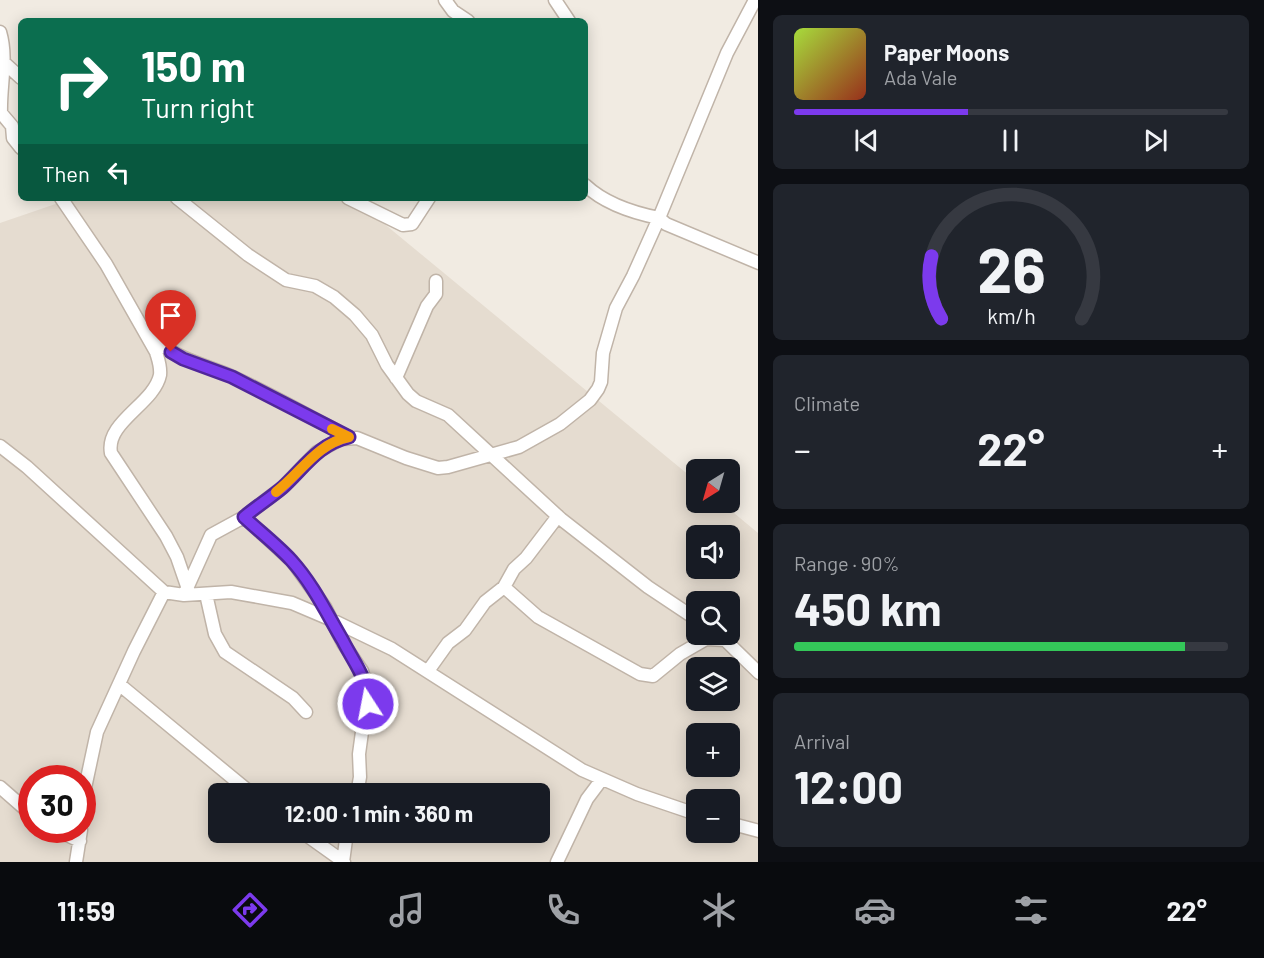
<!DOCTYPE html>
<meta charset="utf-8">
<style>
body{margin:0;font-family:Barlow,sans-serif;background:#20242c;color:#f1f3f6;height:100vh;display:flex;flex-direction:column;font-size:22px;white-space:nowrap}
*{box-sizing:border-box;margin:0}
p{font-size:20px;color:#9ea1a6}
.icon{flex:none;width:33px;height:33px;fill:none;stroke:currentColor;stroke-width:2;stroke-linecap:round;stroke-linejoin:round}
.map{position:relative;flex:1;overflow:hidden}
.details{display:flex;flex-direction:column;gap:15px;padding:15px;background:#0d0f14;width:506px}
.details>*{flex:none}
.hud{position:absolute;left:18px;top:18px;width:570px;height:183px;border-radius:9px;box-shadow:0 3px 15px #0003;background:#0b6e4f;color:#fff;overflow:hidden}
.needle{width:39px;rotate:217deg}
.fabs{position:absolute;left:686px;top:459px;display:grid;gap:12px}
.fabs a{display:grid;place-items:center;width:54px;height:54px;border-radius:9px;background:#171b24;box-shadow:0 3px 15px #0003;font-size:30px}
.speed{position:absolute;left:18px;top:765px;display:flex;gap:12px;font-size:30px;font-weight:700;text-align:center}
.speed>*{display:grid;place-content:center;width:78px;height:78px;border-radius:50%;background:#171b24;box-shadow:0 3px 15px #0003;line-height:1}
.speed .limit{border:9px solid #d22;background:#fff;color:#111}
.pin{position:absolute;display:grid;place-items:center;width:51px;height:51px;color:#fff;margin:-62px -26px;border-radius:50% 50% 50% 0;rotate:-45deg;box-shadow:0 0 6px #0007}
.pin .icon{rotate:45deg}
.me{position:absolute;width:66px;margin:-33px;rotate:349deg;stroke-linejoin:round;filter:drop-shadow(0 0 4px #0008)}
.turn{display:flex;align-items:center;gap:21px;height:126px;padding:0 24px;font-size:27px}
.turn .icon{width:78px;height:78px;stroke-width:2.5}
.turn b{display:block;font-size:42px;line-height:51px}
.then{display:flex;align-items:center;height:57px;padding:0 24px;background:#0003;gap:12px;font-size:22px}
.big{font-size:45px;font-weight:700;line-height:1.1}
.details .tile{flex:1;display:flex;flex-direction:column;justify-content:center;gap:9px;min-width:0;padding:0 21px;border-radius:9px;background:#20242c}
.details .dial{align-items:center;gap:0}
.dial svg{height:156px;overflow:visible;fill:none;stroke:#363941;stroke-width:7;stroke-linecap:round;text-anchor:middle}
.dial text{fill:#f1f3f6;stroke:none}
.song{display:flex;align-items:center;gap:18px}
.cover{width:72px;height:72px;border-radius:9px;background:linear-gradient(135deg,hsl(80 70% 55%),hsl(10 70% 35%))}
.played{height:6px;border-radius:3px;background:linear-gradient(90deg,#7c3aed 40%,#363941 40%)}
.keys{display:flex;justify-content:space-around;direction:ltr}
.heat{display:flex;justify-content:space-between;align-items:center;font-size:33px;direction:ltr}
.charge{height:9px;border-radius:4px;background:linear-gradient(90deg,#34c759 90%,#363941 0)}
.trip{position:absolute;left:208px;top:783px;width:342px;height:60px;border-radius:9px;background:#171b24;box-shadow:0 3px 15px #0003;font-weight:700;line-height:60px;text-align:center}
.tab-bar{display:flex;height:96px;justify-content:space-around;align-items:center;background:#090b0e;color:#9ea1a6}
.tab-bar .icon{width:42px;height:42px}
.tab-bar .current{color:#7c3aed}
.tab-bar b{font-size:27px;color:#f1f3f6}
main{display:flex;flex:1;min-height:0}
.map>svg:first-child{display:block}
</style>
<main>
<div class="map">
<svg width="759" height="862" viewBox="0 0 759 862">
<rect width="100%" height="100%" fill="#f1ebe2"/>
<path fill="#e5dcd0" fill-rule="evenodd" d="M73,198H353L696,481V502L722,503L758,533V862H0V223ZM696,536H729V568H696ZM696,602H729V634H696ZM696,668H729V700H696ZM696,734H729V766H696ZM32,778H82V830H32ZM219,794H540V832H219ZM696,800H729V832H696Z"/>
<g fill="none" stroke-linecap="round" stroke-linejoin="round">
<defs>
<path id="street" d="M445,0L453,11L468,21
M555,0L569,21
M0,32C8,59 0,85 1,113L12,126L13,138L21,148
M0,59L21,78
M585,185C604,203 634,213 659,218
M61,198L106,264L156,352C158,359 161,366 160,375C154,404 105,422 111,453L166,536L177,557L187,586
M177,198L248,255L286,280L315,286L334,297L355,315L372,335L387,365L408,394L416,401L448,415L561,519L648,587L696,619
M348,198L403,225L412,224L429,198
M659,218L666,224L759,263
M151,335C173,359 204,364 233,377C272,395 310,417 349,437
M396,378L427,306L436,294V281
M0,446L27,467L164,592
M244,517L292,561L325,607L343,643L362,671L368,690V704L362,732L359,754L360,777L357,794
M504,587L538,617L640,674L653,676L680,654L706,639L726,640
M206,594L215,634L225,652L293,698L306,712
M184,595L231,592L292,603L332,620L392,649L582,770L637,794L696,814
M721,636L759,673
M428,671L448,643L465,630L485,602L504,587L514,569L526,558L558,516
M120,685L252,794
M0,787L32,815
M82,810L85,788L97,732L134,651L164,592L184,595L211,535L244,517L283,487L317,452L341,439L357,438L406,458L438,468L448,467L519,447L560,424L590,400L598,389L601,382L603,353L616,308L633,276L659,218L727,53L755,0
M729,823L759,831
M56,830L80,841
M302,832L344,862
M76,862L81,830
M343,862L347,832
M557,862L587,799L602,779"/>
</defs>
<use href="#street" stroke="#c0b4a8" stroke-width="15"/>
<use href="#street" stroke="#fff" stroke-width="12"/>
</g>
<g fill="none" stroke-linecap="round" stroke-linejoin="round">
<defs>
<path id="route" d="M171,352L183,359L232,377L349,437C318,444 304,468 282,488C270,498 256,507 244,517C259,531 277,545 291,560C313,584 327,614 343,641C354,663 368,678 368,704"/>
</defs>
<use href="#route" stroke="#51269a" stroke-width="15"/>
<use href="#route" stroke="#7c3aed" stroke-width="10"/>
<path stroke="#f59e0b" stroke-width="10" d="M276,492C301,473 316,444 349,437L332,429"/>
</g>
</svg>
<div class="fabs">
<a><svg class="needle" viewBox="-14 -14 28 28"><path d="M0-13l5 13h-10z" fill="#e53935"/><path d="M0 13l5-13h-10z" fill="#9ea1a6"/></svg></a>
<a><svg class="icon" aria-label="sound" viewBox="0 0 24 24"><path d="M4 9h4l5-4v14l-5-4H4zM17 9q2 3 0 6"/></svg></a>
<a><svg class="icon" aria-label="search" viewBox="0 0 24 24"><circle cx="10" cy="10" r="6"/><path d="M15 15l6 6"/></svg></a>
<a><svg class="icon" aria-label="layers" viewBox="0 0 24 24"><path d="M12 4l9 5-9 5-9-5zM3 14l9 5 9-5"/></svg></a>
<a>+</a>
<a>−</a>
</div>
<div class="speed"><div class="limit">30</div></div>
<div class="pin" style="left:171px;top:352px;background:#d93025"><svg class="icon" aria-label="arrive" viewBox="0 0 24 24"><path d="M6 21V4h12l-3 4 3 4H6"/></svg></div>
<svg class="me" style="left:368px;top:704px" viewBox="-20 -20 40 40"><circle r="17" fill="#7c3aed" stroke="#fff" stroke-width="3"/><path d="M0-11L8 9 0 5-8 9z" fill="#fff"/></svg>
<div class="trip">12:00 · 1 min · 360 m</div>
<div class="hud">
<div class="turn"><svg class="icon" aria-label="right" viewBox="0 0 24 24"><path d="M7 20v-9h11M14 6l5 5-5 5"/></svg><div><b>150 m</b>Turn right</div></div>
<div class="then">Then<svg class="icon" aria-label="left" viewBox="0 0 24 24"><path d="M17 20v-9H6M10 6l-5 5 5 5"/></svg></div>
</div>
</div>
<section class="details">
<div class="tile">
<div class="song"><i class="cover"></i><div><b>Paper Moons</b><p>Ada Vale</p></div></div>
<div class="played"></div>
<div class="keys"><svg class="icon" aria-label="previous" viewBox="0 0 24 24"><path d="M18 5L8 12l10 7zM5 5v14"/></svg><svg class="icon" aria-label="pause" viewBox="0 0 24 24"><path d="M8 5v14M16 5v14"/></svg><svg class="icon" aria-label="next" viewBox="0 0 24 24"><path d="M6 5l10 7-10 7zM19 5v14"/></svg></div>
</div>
<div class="tile dial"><svg viewBox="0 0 100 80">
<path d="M14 69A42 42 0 1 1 86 69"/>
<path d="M14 69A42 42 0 0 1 9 37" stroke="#7c3aed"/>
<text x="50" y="56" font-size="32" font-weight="700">26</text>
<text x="50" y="72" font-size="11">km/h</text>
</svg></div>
<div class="tile"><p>Climate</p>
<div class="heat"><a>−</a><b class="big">22°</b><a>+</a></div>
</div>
<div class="tile"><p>Range · 90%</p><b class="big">450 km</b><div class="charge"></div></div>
<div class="tile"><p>Arrival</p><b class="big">12:00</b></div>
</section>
</main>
<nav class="tab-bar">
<b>11:59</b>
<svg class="icon current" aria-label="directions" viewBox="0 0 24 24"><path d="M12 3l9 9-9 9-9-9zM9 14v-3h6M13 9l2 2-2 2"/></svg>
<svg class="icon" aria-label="music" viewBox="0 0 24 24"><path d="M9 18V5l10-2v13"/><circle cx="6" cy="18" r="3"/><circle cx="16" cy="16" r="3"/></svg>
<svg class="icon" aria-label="phone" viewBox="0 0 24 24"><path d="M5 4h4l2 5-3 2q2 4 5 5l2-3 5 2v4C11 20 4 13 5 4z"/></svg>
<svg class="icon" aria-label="climate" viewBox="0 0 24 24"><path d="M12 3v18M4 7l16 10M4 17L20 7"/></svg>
<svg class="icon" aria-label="car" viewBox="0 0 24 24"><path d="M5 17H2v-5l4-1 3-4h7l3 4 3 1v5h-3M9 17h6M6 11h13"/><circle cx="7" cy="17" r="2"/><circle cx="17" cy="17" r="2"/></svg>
<svg class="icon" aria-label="filters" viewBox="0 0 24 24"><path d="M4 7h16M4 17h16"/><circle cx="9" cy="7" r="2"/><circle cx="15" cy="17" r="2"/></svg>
<b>22°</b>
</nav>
